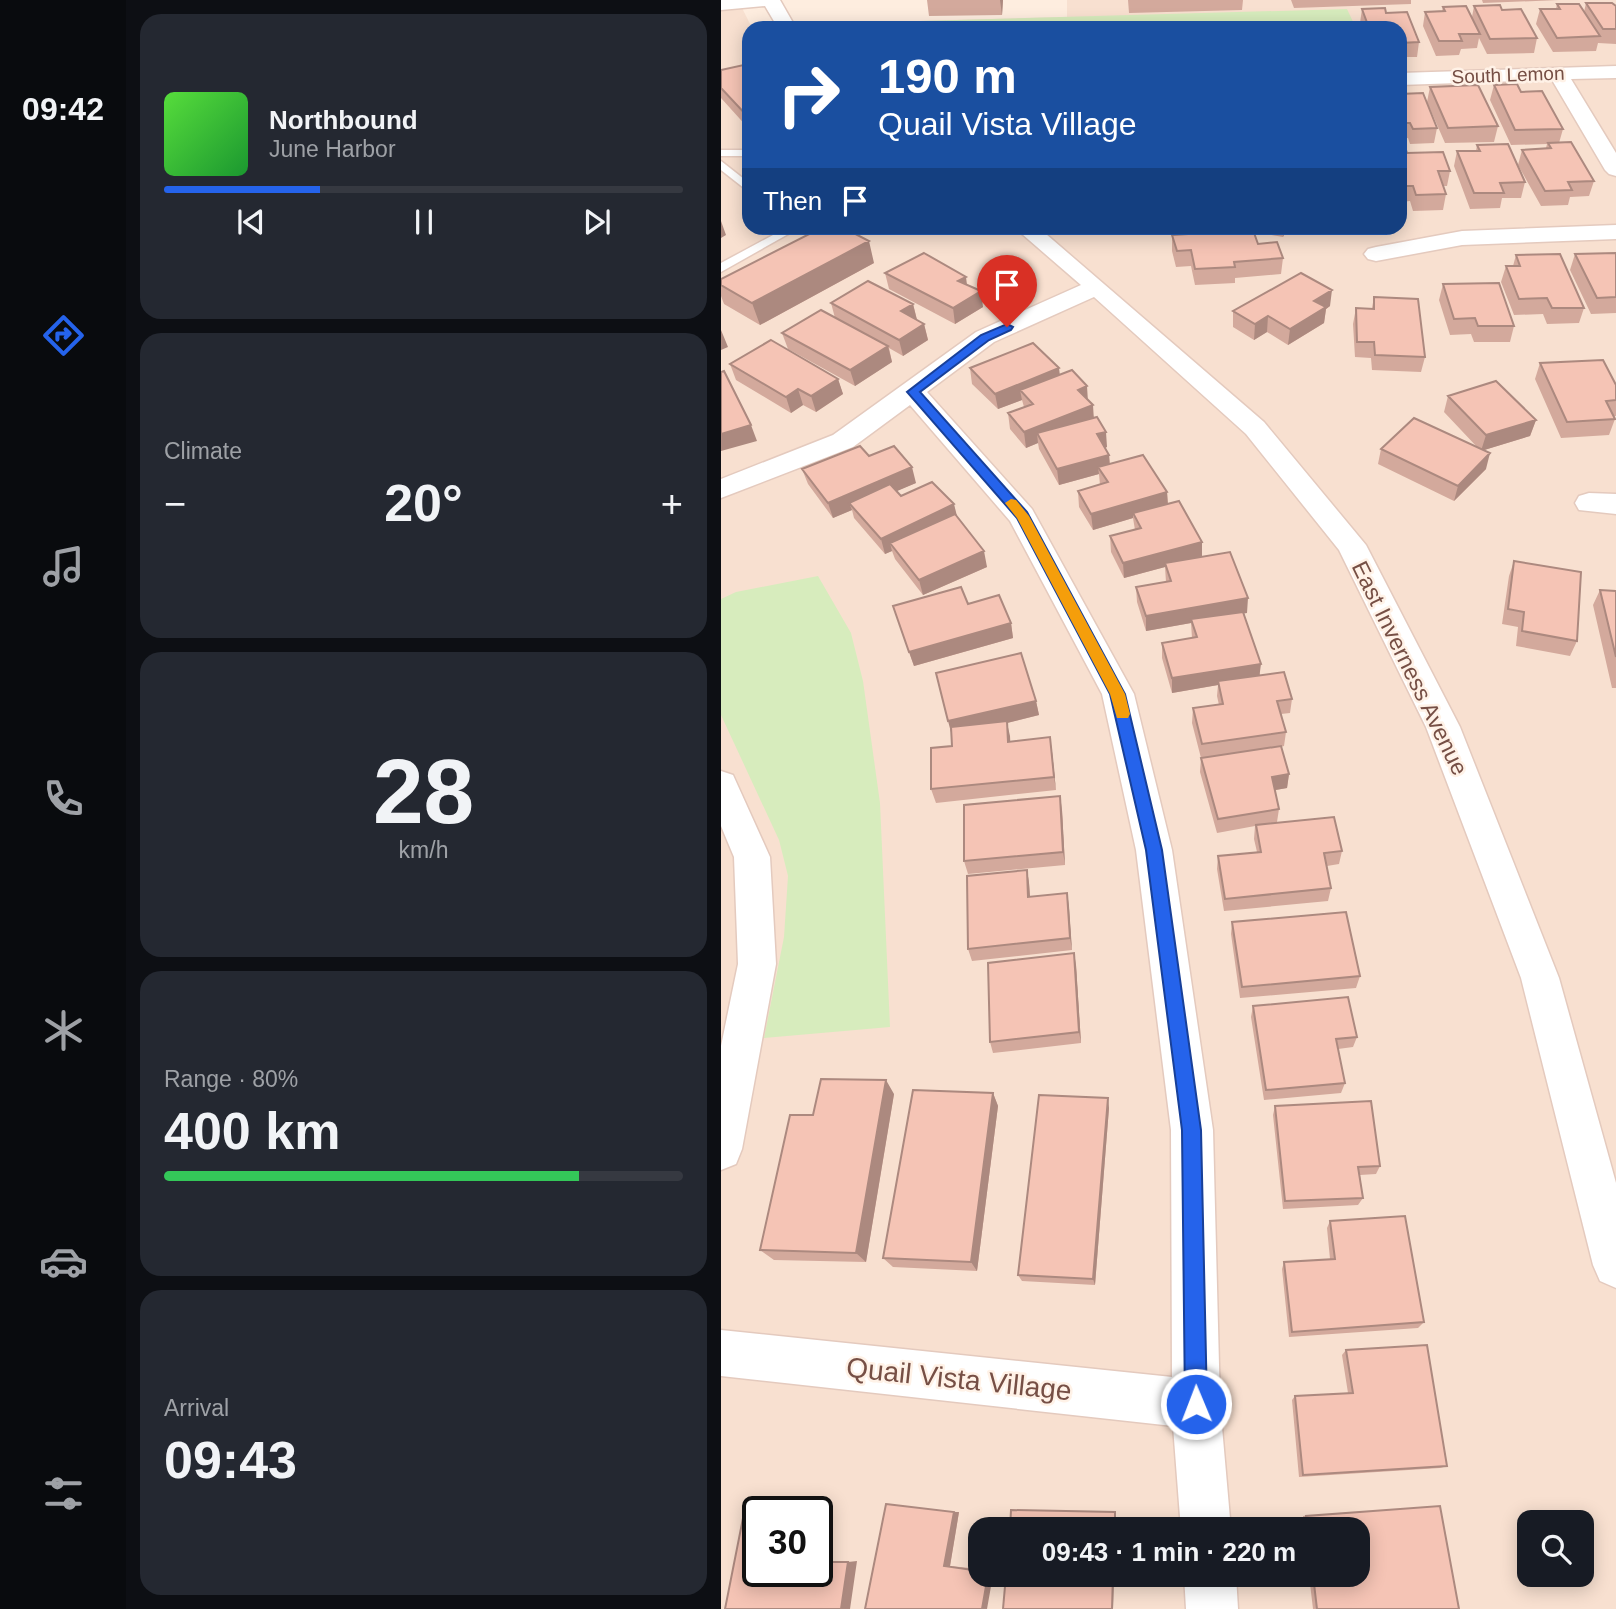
<!DOCTYPE html>
<meta charset="utf-8">
<style>
body{margin:0;font-family:Helvetica,sans-serif;background:#242831;color:#f1f3f6;height:100vh;display:flex;flex-direction:column;font-size:26px;white-space:nowrap}
*{box-sizing:border-box;margin:0}
p{font-size:23px;color:#9ea1a6}
.icon{flex:none;width:38px;height:38px;fill:none;stroke:currentColor;stroke-width:2;stroke-linecap:round;stroke-linejoin:round}
.map{position:relative;flex:1;overflow:hidden}
.details{display:flex;flex-direction:column;gap:14px;padding:14px;background:#0d0f14;width:595px}
.details>*{flex:none}
.banner{position:absolute;left:21px;top:21px;width:665px;height:214px;border-radius:21px;box-shadow:0 4px 18px #0003;background:#1a4fa0;color:#fff;overflow:hidden}
.tools{position:absolute;left:796px;top:1510px;display:grid;gap:14px}
.tools a{display:grid;place-items:center;width:77px;height:77px;border-radius:14px;background:#171b24;box-shadow:0 4px 18px #0003;font-size:35px}
.speed{position:absolute;left:21px;top:1496px;display:flex;gap:14px;font-size:35px;font-weight:700;text-align:center}
.speed>*{display:grid;place-content:center;width:91px;height:91px;border-radius:50%;background:#171b24;box-shadow:0 4px 18px #0003;line-height:1}
.speed .limit{border:4px solid #111;border-radius:10px;background:#fff;color:#111}
.pin{position:absolute;display:grid;place-items:center;width:60px;height:60px;color:#fff;margin:-72px -30px;border-radius:50% 50% 50% 0;rotate:-45deg;box-shadow:0 0 7px #0007}
.pin .icon{rotate:45deg}
.me{position:absolute;width:77px;margin:-38px;rotate:359deg;stroke-linejoin:round;filter:drop-shadow(0 0 5px #0008)}
.turn{display:flex;align-items:center;gap:24px;height:147px;padding:0 21px;font-size:32px}
.turn .icon{width:91px;height:91px;stroke-width:2.5}
.turn b{display:block;font-size:49px;line-height:60px}
.then{display:flex;align-items:center;height:66px;padding:0 21px;background:#0003;gap:14px;font-size:26px}
.big{font-size:52px;font-weight:600;line-height:1.1}
.details .tile{flex:1;display:flex;flex-direction:column;justify-content:center;gap:10px;min-width:0;padding:0 24px;border-radius:21px;background:#242831}
.details .dial{align-items:center;gap:0}
.dial b{font-size:91px;line-height:1}
.song{display:flex;align-items:center;gap:21px}
.cover{width:84px;height:84px;border-radius:10px;background:linear-gradient(135deg,hsl(110 70% 55%),hsl(130 70% 35%))}
.played{height:7px;border-radius:4px;background:linear-gradient(90deg,#2563eb 30%,#363941 30%)}
.keys{display:flex;justify-content:space-around;direction:ltr}
.heat{display:flex;justify-content:space-between;align-items:center;font-size:38px;direction:ltr}
.charge{height:10px;border-radius:5px;background:linear-gradient(90deg,#34c759 80%,#363941 0)}
.trip{position:absolute;left:247px;top:1517px;width:402px;height:70px;border-radius:21px;background:#171b24;box-shadow:0 4px 18px #0003;font-weight:600;line-height:70px;text-align:center}
main{display:flex;flex:1;min-height:0}
.dock{display:flex;flex-direction:column;width:126px;justify-content:space-around;align-items:center;background:#090b0e;color:#9ea1a6}
.dock .icon{width:49px;height:49px}
.dock .current{color:#2563eb}
.dock b{font-size:32px;color:#f1f3f6}
.map>svg:first-child{display:block}
</style>
<main>
<nav class="dock">
<b>09:42</b>
<svg class="icon current" aria-label="directions" viewBox="0 0 24 24"><path d="M12 3l9 9-9 9-9-9zM9 14v-3h6M13 9l2 2-2 2"/></svg>
<svg class="icon" aria-label="music" viewBox="0 0 24 24"><path d="M9 18V5l10-2v13"/><circle cx="6" cy="18" r="3"/><circle cx="16" cy="16" r="3"/></svg>
<svg class="icon" aria-label="phone" viewBox="0 0 24 24"><path d="M5 4h4l2 5-3 2q2 4 5 5l2-3 5 2v4C11 20 4 13 5 4z"/></svg>
<svg class="icon" aria-label="climate" viewBox="0 0 24 24"><path d="M12 3v18M4 7l16 10M4 17L20 7"/></svg>
<svg class="icon" aria-label="car" viewBox="0 0 24 24"><path d="M5 17H2v-5l4-1 3-4h7l3 4 3 1v5h-3M9 17h6M6 11h13"/><circle cx="7" cy="17" r="2"/><circle cx="17" cy="17" r="2"/></svg>
<svg class="icon" aria-label="filters" viewBox="0 0 24 24"><path d="M4 7h16M4 17h16"/><circle cx="9" cy="7" r="2"/><circle cx="15" cy="17" r="2"/></svg>
</nav>
<section class="details">
<div class="tile">
<div class="song"><i class="cover"></i><div><b>Northbound</b><p>June Harbor</p></div></div>
<div class="played"></div>
<div class="keys"><svg class="icon" aria-label="previous" viewBox="0 0 24 24"><path d="M18 5L8 12l10 7zM5 5v14"/></svg><svg class="icon" aria-label="pause" viewBox="0 0 24 24"><path d="M8 5v14M16 5v14"/></svg><svg class="icon" aria-label="next" viewBox="0 0 24 24"><path d="M6 5l10 7-10 7zM19 5v14"/></svg></div>
</div>
<div class="tile"><p>Climate</p>
<div class="heat"><a>−</a><b class="big">20°</b><a>+</a></div>
</div>
<div class="tile dial"><b>28</b><p>km/h</p></div>
<div class="tile"><p>Range · 80%</p><b class="big">400 km</b><div class="charge"></div></div>
<div class="tile"><p>Arrival</p><b class="big">09:43</b></div>
</section>
<div class="map">
<svg width="895" height="1609" viewBox="0 0 895 1609">
<rect width="100%" height="100%" fill="#feeddf"/>
<path fill="#f8e0d0" fill-rule="evenodd" d="M0,0H17L31,28H28V228H679V28H63L85,24L346,17V0H895V1609H0ZM37,1512H96V1572H37ZM808,1522H861V1575H808ZM259,1530H637V1575H259Z"/>
<path fill="#d7ecbd" d="M626,9L635,28H125L129,23Z
M97,576L130,633L142,681L159,803L169,1027L43,1038L63,937L67,876L58,840L0,715V599L15,592Z"/>
<g fill="none" stroke-linecap="round" stroke-linejoin="round">
<defs>
<path id="lane" d="M0,150H28V156H0Z
M0,161L28,183V192L0,170Z
M65,228H78L0,272V263Z"/>
<path id="street" d="M0,0H59L75,28H57L44,6L0,10Z
M895,66V78L850,79L895,153V176L888,174L884,170L831,80L679,85V73Z
M895,225V239L741,245L655,261L647,259L643,254L647,249L655,247L741,231Z
M294,228H318L543,422L645,545L739,727L838,978L895,1183V1288L879,1281L872,1265L800,978L705,727L618,550L525,434L373,297L273,342L206,392L311,509L413,694L451,850L492,1130L499,1404L510,1530H460L452,1426L0,1376V1330L451,1377L450,1130L415,850L381,694L289,521L189,405L132,447L0,498V479L112,435L255,332L360,285Z
M868,493L895,494V514L858,510L854,503L858,496Z
M0,771L12,775L49,857L55,964L21,1149L15,1164L0,1170V1046L17,964L13,857L0,826Z
M463,1575H515L517,1609H465Z"/>
</defs>
<use href="#lane" stroke="#e4cabe" stroke-width="3"/>
<use href="#street" stroke="#e4cabe" stroke-width="3"/>
<use href="#lane" fill="#fff" fill-rule="evenodd"/>
<use href="#street" fill="#fff" fill-rule="evenodd"/>
</g>
<path fill="#d3a99c" d="M206,0H282L281,15L208,16Z
M407,0H522L521,10L408,13Z
M570,0H690V4L573,8Z
M761,0H838L762,3Z
M865,3L895,6V44L877,43L875,51L832,52L815,24L819,9H835L836,4L863,12Z
M753,6L781,10L816,38L813,53L766,54L758,38L756,48L740,49L738,55L715,56L702,26L704,12L721,11L722,7L751,17Z
M641,9L665,13L698,42L696,57H679V28H641L639,23Z
M28,65V129L0,98V69V70Z
M773,85L800,92L842,129L838,143L873,181L868,196L849,197L847,205L820,206L797,165L801,150L825,148L826,144L790,145L769,100Z
M709,87L777,126L773,142L724,143L706,102Z
M679,94L716,128L713,143L689,144L687,138L679,139Z
M756,145L804,182L800,198H781L779,208L749,209L733,166L736,151H755Z
M679,147L686,153L729,171L726,186H722L725,194L722,210L692,211L689,201L679,202Z
M503,228H566L562,237L533,232L537,244L562,258L560,274L514,278V283L474,285L470,266L455,267L451,251V235L521,230Z
M895,253V313L870,314L849,270L854,254Z
M795,255L863,308L858,323L826,324L822,314L793,315L780,282L785,266H792Z
M153,263L39,325L3,304L0,296V279Z
M164,273L262,307L234,324L168,289Z
M722,284L793,326L789,342H753L750,334L729,335L718,300Z
M653,297L704,357L700,372L651,370L650,358L634,357L632,324L635,308H651Z
M110,303L192,304L196,320L203,324L207,340L182,356L168,348L171,362L134,386L67,349L61,333L114,318Z
M609,306L605,309L603,323L567,345L546,332L533,340L512,327V311Z
M819,363L895,385V416H893L894,419L888,435L840,438L814,379Z
M9,364L117,379L122,394L95,412L82,405L70,413L15,380Z
M249,368L339,375L367,400L373,418L386,447L384,448L388,455L389,464L446,492L447,504L481,557L526,613H523L539,675L571,699L569,713L560,714L565,732L563,746L560,747L568,774L566,788L554,790L558,809L556,822L547,824L621,851L618,864L606,866L610,888L607,901L503,911L496,869L497,856L536,852L533,839L534,826L496,833L479,772L480,758L471,723L472,708L498,705L496,696L497,685L451,693L441,658V643L471,638L470,623L425,631L416,602L415,587L445,582L444,567L403,578L390,552L389,536L414,530L412,518L372,530L358,507L357,491L379,485L378,474L338,485L318,449L317,443L305,448L289,429L287,413L303,407L301,400L277,409L251,384Z
M727,396L815,420L809,436L763,450L765,469L733,501L657,464L660,449L757,448L723,412Z
M148,456L195,483L175,491L180,496L236,516L266,567L202,595L174,559L171,551L164,554L133,518L131,510L112,518L87,484L81,469Z
M793,561L856,641L849,656L795,646L797,627L781,624L788,576Z
M879,590L895,591V688H891L872,605Z
M247,604L290,623L292,638L193,666L172,606Z
M315,701L318,715L286,723L289,741L331,752L335,790L215,803L210,789L231,746Z
M341,810L344,865L247,874L243,861Z
M306,870L308,883L309,897L346,893L351,950L251,961L247,949Z
M511,922L639,976L635,988L519,998L510,934Z
M355,965L360,1043L272,1053L269,1042Z
M532,1006L636,1037L632,1047L617,1049L624,1083L620,1093L543,1100L530,1017Z
M272,1093L277,1106L256,1271L172,1267L162,1258Z
M173,1094L145,1262L53,1260L39,1250L92,1115Z
M554,1106L659,1166L655,1174L639,1175L642,1198L637,1205L562,1209L552,1115Z
M388,1108L374,1285L301,1281L297,1275Z
M609,1221L703,1322L697,1328L568,1337L561,1269L563,1262L609,1259L606,1228Z
M625,1350L726,1466L719,1468L578,1477L571,1400L574,1396L627,1393L621,1355Z
M719,1506L738,1609H592L588,1575H637V1530H583L582,1516Z
M238,1512L229,1566L259,1569V1575L144,1609Z"/>
<path fill="#ac897f" d="M279,0H282L281,15Z
M0,221L5,235L0,238Z
M563,228H566L562,237Z
M148,241L153,263L39,325L31,303Z
M245,277L247,293L237,281Z
M611,290L609,306L605,309L603,323L567,345L569,329L593,301Z
M260,291L262,307L234,324L232,308Z
M192,304L196,320L180,311Z
M547,316L546,332L533,340L534,324Z
M203,324L207,340L182,356L178,340Z
M0,330L7,347L0,350Z
M167,346L171,362L134,386L129,370Z
M338,368L340,384L299,390L301,400L277,409L274,394Z
M117,379L122,394L95,412L90,396Z
M366,386L367,402L357,390Z
M77,389L82,405L70,413L65,397Z
M372,405L373,421L316,433L317,443L305,448L303,432Z
M815,420L809,436L760,451L765,435Z
M30,425L36,441L0,451V434Z
M385,432L386,447L377,450L376,434Z
M769,453L765,469L733,501L737,486Z
M388,455L389,471L377,467L378,474L338,485L336,469Z
M191,467L195,483L134,509L128,503L131,510L112,518L107,503Z
M446,492L447,507L412,513V518L372,530L370,514Z
M233,504L237,520L169,543L171,551L164,554L160,539Z
M481,542V557L444,563V567L403,578L402,563Z
M263,551L266,567L202,595L198,580Z
M527,598L526,613L471,622L470,619V623L425,631V616Z
M290,623L292,638L193,666L188,652Z
M540,664L538,679L497,681V685L451,693V678Z
M315,701L318,715L286,723L289,736L290,756L231,736L227,721Z
M329,737L331,752L335,790L333,777Z
M568,774L566,788L549,791L551,777Z
M339,796L341,810L344,865L342,852Z
M306,870L308,883L310,910L307,897Z
M346,893L348,906L351,950L349,938Z
M353,953L355,965L360,1043L358,1032Z
M165,1080L173,1094L145,1262L135,1253Z
M272,1093L277,1106L256,1271L250,1262Z
M387,1098L388,1108L374,1285L372,1279Z
M100,1510H109L101,1561H96V1532Z
M233,1512H238L229,1566H223Z
M136,1561L129,1609H120L127,1562Z
M267,1575H272L266,1609H261Z
M392,1575H393L392,1609H391Z"/>
<path fill="#f5c4b5" stroke="#ac897f" stroke-width="2" d="M865,3H891L895,6V29H882Z
M836,4H858L879,36L836,38L819,9H839Z
M779,5L781,10L800,9L816,38L769,39L753,6Z
M745,6L759,34H738L741,41H718L704,12L724,11L722,7Z
M664,8L665,13L686,12L698,42L679,43V28H648L641,9Z
M27,64L28,65V118L0,88V70Z
M796,84L800,92L821,91L842,129L794,130L773,85Z
M757,85L777,126L727,128L709,87Z
M702,93L716,128L692,129L689,123H679V94Z
M850,142L873,181L847,182L851,190L824,191L801,150L830,148L827,143Z
M787,144L804,182L779,183L783,193H753L736,151H759L756,145Z
M679,147H684L686,153L722,152L729,171H717L725,194L695,195L692,186H679Z
M100,228H123L148,241L31,303L0,285V279Z
M532,230L537,244L556,242L562,258L513,262L514,267L474,269L470,250L456,251L451,235Z
M203,253L245,277L237,281L260,291L232,308L164,273Z
M895,253V297L876,298L854,254Z
M839,254L863,308H831L826,298L798,299L785,266H799L795,255Z
M580,273L611,290L593,301L605,307L569,329L547,316L534,324L512,311Z
M147,281L192,304L180,311L203,324L178,340L110,303Z
M778,283L793,326H757L754,318L733,319L722,284Z
M653,297L697,299L704,357L654,355L653,342H636L635,308L653,309Z
M100,310L167,346L129,370L61,333Z
M50,340L117,379L90,396L77,389L65,397L9,364Z
M312,343L338,368L274,394L249,368Z
M882,360L895,385V400L885,401L894,419L846,422L819,363Z
M351,370L366,386L357,390L372,405L303,432L287,413L312,404L299,390Z
M3,371L30,425L0,434V372Z
M775,381L815,420L765,435L727,396Z
M376,417L385,432L376,434L388,455L336,469L316,433Z
M693,418L769,453L737,486L660,449Z
M139,446L148,456L173,446L191,467L107,503L81,469Z
M422,455L446,492L370,514L357,491L387,482L377,467Z
M211,482L233,504L160,539L128,503L169,484L180,496Z
M458,501L481,542L402,563L389,536L420,528L412,513Z
M234,514L263,551L198,580L169,543Z
M509,552L527,598L425,616L415,587L450,581L444,563Z
M793,561L860,572L856,641L801,631L803,612L787,609Z
M240,587L247,604L278,595L290,623L188,652L172,606Z
M879,590L895,591V657Z
M522,612L540,664L451,678L441,643L476,637L470,619Z
M300,653L315,701L227,721L215,673Z
M563,672L571,699L556,701L565,732L481,744L472,708L502,704L497,681Z
M286,721L287,742L329,737L333,777L210,789V748L231,746L230,727Z
M560,746L568,774L551,777L558,809L497,819L480,758Z
M339,796L342,852L243,861V805Z
M613,817L621,851L603,853L610,888L504,899L497,856L540,852L535,825Z
M306,870L307,897L346,893L349,938L247,949L246,876Z
M625,912L639,976L521,987L511,922Z
M353,953L358,1032L269,1042L267,963Z
M627,997L636,1037L615,1039L624,1083L545,1090L532,1006Z
M100,1079L165,1080L135,1253L39,1250L69,1115H92Z
M192,1090L272,1093L250,1262L162,1258Z
M318,1095L387,1098L372,1279L297,1275Z
M650,1101L659,1166L637,1167L642,1198L564,1201L554,1106Z
M684,1216L703,1322L571,1332L563,1262L614,1259L609,1221Z
M706,1345L726,1466L582,1475L574,1396L632,1393L625,1350Z
M165,1504L233,1512L223,1566L259,1571V1575H267L261,1609H144Z
M719,1506L738,1609H596L592,1575H637V1530H587L585,1516Z
M24,1508L100,1510L96,1532V1512H37V1572H96V1562H127L120,1609H4Z
M290,1510L394,1512V1530H289Z
M285,1575H392L391,1609H282Z"/>
<path fill="#2563eb" stroke="#184099" stroke-width="2" d="M286,324L292,327L290,330L268,340L199,392L306,512L404,694L441,850L480,1130L486,1404L483,1411L475,1415L467,1411L464,1404L461,1130L425,850L389,694L296,518L186,392L260,335Z"/>
<path fill="#f59e0b" d="M290,499L295,500L308,516L404,694L409,714L407,718H396L389,694L296,518L284,503Z"/>
<g text-anchor="middle" dominant-baseline="central" stroke-width="5" stroke-linejoin="round" paint-order="stroke">
<g font-size="19" fill="#764f45" stroke="#fff2e7">
<text transform="translate(787 75) rotate(-2)">South Lemon</text>
</g>
<g font-size="23" fill="#764f45" stroke="#fff2e7">
<text transform="translate(689 668) rotate(64)">East Inverness Avenue</text>
</g>
<g font-size="28" fill="#764f45" stroke="#fff2e7">
<text transform="translate(238 1379) rotate(6)">Quail Vista Village</text>
</g>
</g>
</svg>
<div class="tools">
<a><svg class="icon" aria-label="search" viewBox="0 0 24 24"><circle cx="10" cy="10" r="6"/><path d="M15 15l6 6"/></svg></a>
</div>
<div class="speed"><div class="limit">30</div></div>
<div class="pin" style="left:286px;top:327px;background:#d93025"><svg class="icon" aria-label="arrive" viewBox="0 0 24 24"><path d="M6 21V4h12l-3 4 3 4H6"/></svg></div>
<svg class="me" style="left:475px;top:1404px" viewBox="-20 -20 40 40"><circle r="17" fill="#2563eb" stroke="#fff" stroke-width="3"/><path d="M0-11L8 9 0 5-8 9z" fill="#fff"/></svg>
<div class="trip">09:43 · 1 min · 220 m</div>
<div class="banner">
<div class="turn"><svg class="icon" aria-label="right" viewBox="0 0 24 24"><path d="M7 20v-9h11M14 6l5 5-5 5"/></svg><div><b>190 m</b>Quail Vista Village</div></div>
<div class="then">Then<svg class="icon" aria-label="arrive" viewBox="0 0 24 24"><path d="M6 21V4h12l-3 4 3 4H6"/></svg></div>
</div>
</div>
</main>
